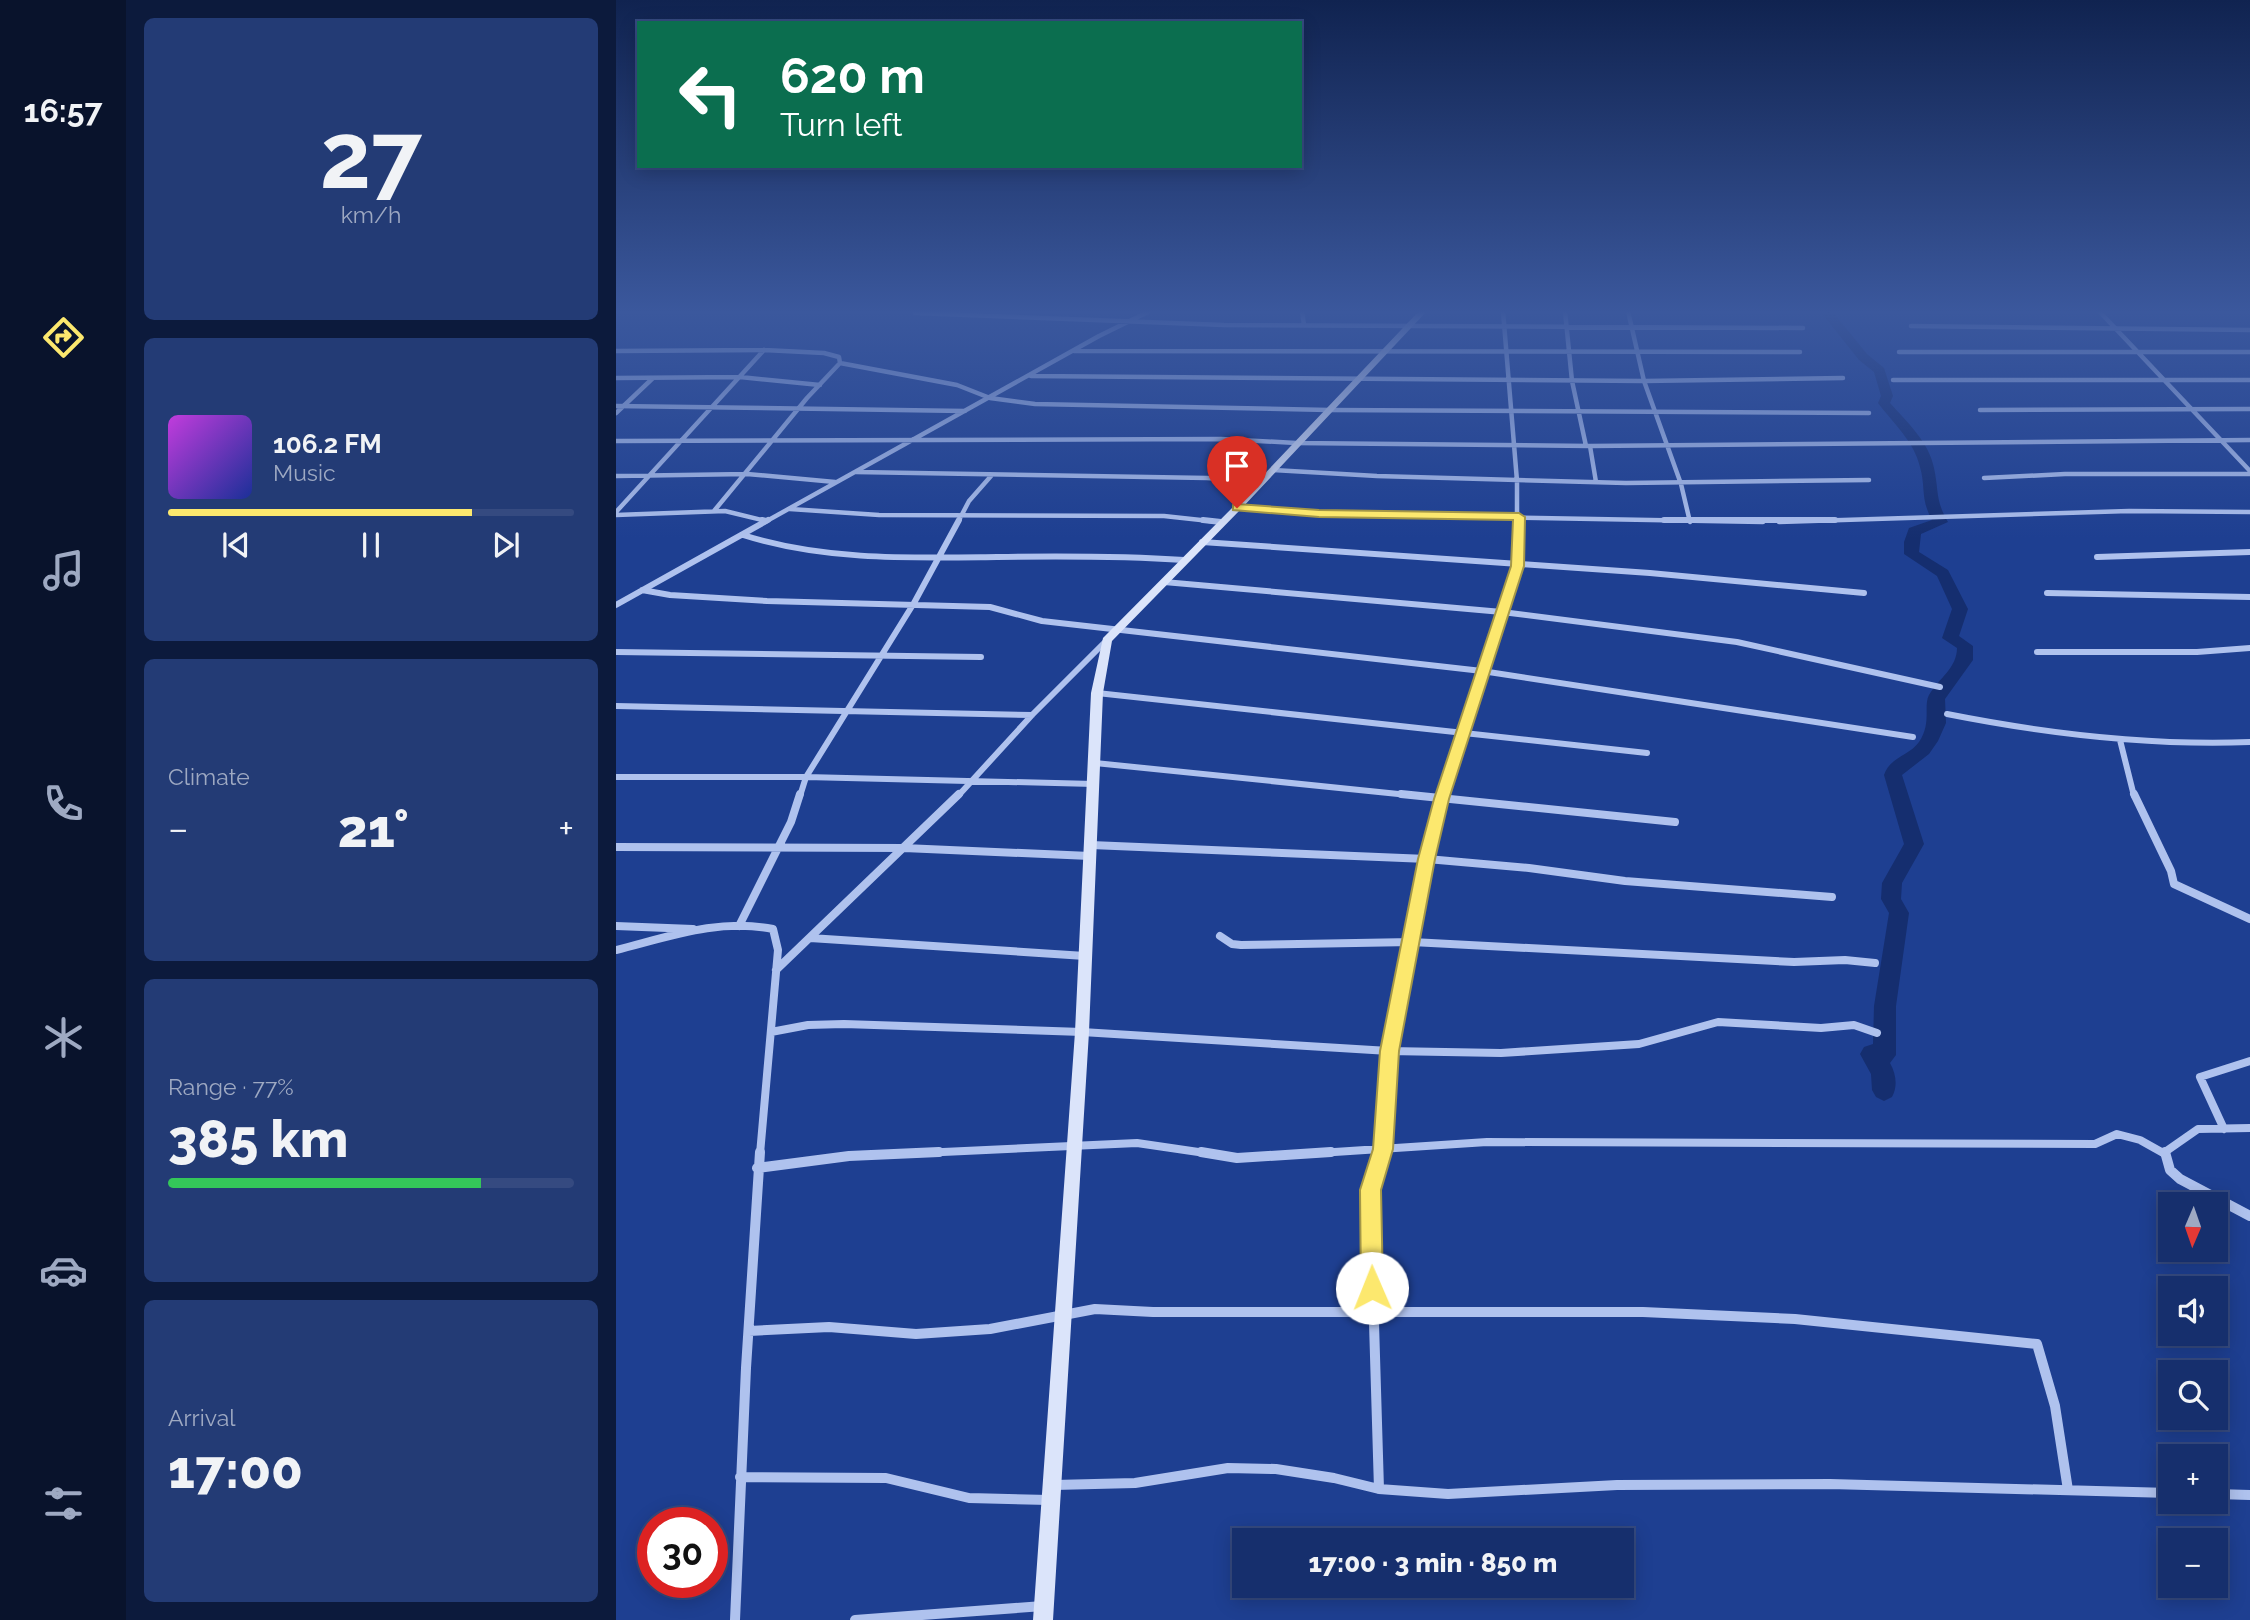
<!DOCTYPE html>
<meta charset="utf-8">
<style>
body{margin:0;font-family:Raleway,sans-serif;background:#233b75;color:#f1f3f6;height:100vh;display:flex;flex-direction:column;font-size:26px;white-space:nowrap}
*{box-sizing:border-box;margin:0}
p{font-size:23px;color:#9ea9c2}
.icon{flex:none;width:38px;height:38px;fill:none;stroke:currentColor;stroke-width:2;stroke-linecap:round;stroke-linejoin:round}
.map{position:relative;flex:1;overflow:hidden}
.panel{display:flex;flex-direction:column;gap:18px;padding:18px;background:#0c1a3c;width:490px}
.panel>*{flex:none}
.guide{position:absolute;left:21px;top:21px;width:665px;height:147px;border-radius:0px;box-shadow:0 4px 18px #0003,0 0 0 2px #354a80;background:#0b6e4f;color:#fff;overflow:hidden}
.needle{width:46px;rotate:182deg}
.tools{position:absolute;left:1542px;top:1192px;display:grid;gap:14px}
.tools a{display:grid;place-items:center;width:70px;height:70px;border-radius:0px;background:#162f6d;box-shadow:0 4px 18px #0003,0 0 0 2px #354a80;font-size:35px}
.speed{position:absolute;left:21px;top:1507px;display:flex;gap:14px;font-size:35px;font-weight:700;text-align:center}
.speed>*{display:grid;place-content:center;width:91px;height:91px;border-radius:50%;background:#162f6d;box-shadow:0 4px 18px #0003,0 0 0 2px #354a80;line-height:1}
.speed .limit{border:10px solid #d22;background:#fff;color:#111}
.pin{position:absolute;display:grid;place-items:center;width:60px;height:60px;color:#fff;margin:-72px -30px;border-radius:50% 50% 50% 0;rotate:-45deg;box-shadow:0 0 7px #0007}
.pin .icon{rotate:45deg}
.me{position:absolute;width:77px;margin:-38px;rotate:359deg;stroke-linejoin:round;filter:drop-shadow(0 0 5px #0008)}
.turn{display:flex;align-items:center;gap:24px;height:147px;padding:0 28px;font-size:32px}
.turn .icon{width:91px;height:91px;stroke-width:2.5}
.turn b{display:block;font-size:49px;line-height:60px}
.big{font-size:52px;font-weight:800;line-height:1.1}
.panel .widget{flex:1;display:flex;flex-direction:column;justify-content:center;gap:10px;min-width:0;padding:0 24px;border-radius:10px;background:#233b75}
.panel .dial{align-items:center;gap:0}
.dial b{font-size:91px;line-height:1}
.song{display:flex;align-items:center;gap:21px}
.cover{width:84px;height:84px;border-radius:10px;background:linear-gradient(135deg,hsl(290 70% 55%),hsl(230 70% 35%))}
.played{height:7px;border-radius:4px;background:linear-gradient(90deg,#fce86e 75%,#354a80 75%)}
.keys{display:flex;justify-content:space-around;direction:ltr}
.heat{display:flex;justify-content:space-between;align-items:center;font-size:38px;direction:ltr}
.charge{height:10px;border-radius:5px;background:linear-gradient(90deg,#34c759 77%,#354a80 0)}
.trip{position:absolute;left:616px;top:1528px;width:402px;height:70px;border-radius:0px;background:#162f6d;box-shadow:0 4px 18px #0003,0 0 0 2px #354a80;font-weight:800;line-height:70px;text-align:center}
main{display:flex;flex:1;min-height:0}
.dock{display:flex;flex-direction:column;width:126px;justify-content:space-around;align-items:center;background:#09132c;color:#9ea9c2}
.dock .icon{width:49px;height:49px}
.dock .on{color:#fce86e}
.dock b{font-size:32px;color:#f1f3f6}
.map>svg:first-child{display:block}
</style>
<main>
<nav class="dock">
<b>16:57</b>
<svg class="icon on" aria-label="directions" viewBox="0 0 24 24"><path d="M12 3l9 9-9 9-9-9zM9 14v-3h6M13 9l2 2-2 2"/></svg>
<svg class="icon" aria-label="music" viewBox="0 0 24 24"><path d="M9 18V5l10-2v13"/><circle cx="6" cy="18" r="3"/><circle cx="16" cy="16" r="3"/></svg>
<svg class="icon" aria-label="phone" viewBox="0 0 24 24"><path d="M5 4h4l2 5-3 2q2 4 5 5l2-3 5 2v4C11 20 4 13 5 4z"/></svg>
<svg class="icon" aria-label="climate" viewBox="0 0 24 24"><path d="M12 3v18M4 7l16 10M4 17L20 7"/></svg>
<svg class="icon" aria-label="car" viewBox="0 0 24 24"><path d="M5 17H2v-5l4-1 3-4h7l3 4 3 1v5h-3M9 17h6M6 11h13"/><circle cx="7" cy="17" r="2"/><circle cx="17" cy="17" r="2"/></svg>
<svg class="icon" aria-label="filters" viewBox="0 0 24 24"><path d="M4 7h16M4 17h16"/><circle cx="9" cy="7" r="2"/><circle cx="15" cy="17" r="2"/></svg>
</nav>
<section class="panel">
<div class="widget dial"><b>27</b><p>km/h</p></div>
<div class="widget">
<div class="song"><i class="cover"></i><div><b>106.2 FM</b><p>Music</p></div></div>
<div class="played"></div>
<div class="keys"><svg class="icon" aria-label="previous" viewBox="0 0 24 24"><path d="M18 5L8 12l10 7zM5 5v14"/></svg><svg class="icon" aria-label="pause" viewBox="0 0 24 24"><path d="M8 5v14M16 5v14"/></svg><svg class="icon" aria-label="next" viewBox="0 0 24 24"><path d="M6 5l10 7-10 7zM19 5v14"/></svg></div>
</div>
<div class="widget"><p>Climate</p>
<div class="heat"><a>−</a><b class="big">21°</b><a>+</a></div>
</div>
<div class="widget"><p>Range · 77%</p><b class="big">385 km</b><div class="charge"></div></div>
<div class="widget"><p>Arrival</p><b class="big">17:00</b></div>
</section>
<div class="map">
<svg width="1634" height="1620" viewBox="0 0 1634 1620">
<rect width="100%" height="100%" fill="#1e3f91"/>
<g fill="none" stroke-linecap="round" stroke-linejoin="round">
<path fill="#152e6f" fill-rule="evenodd" d="M1204,311H1216L1251,354L1268,368L1277,396L1274,403C1291,422 1313,442 1318,468C1323,491 1319,500 1332,522L1305,534L1303,552L1332,570L1352,609L1343,636L1357,646V660L1329,699L1330,723L1322,741L1313,754L1286,775L1308,844L1286,883L1285,899L1293,913L1280,1006V1055L1274,1063C1280,1074 1282,1086 1276,1097L1268,1101L1260,1097L1256,1090L1255,1074L1244,1054L1248,1047L1257,1044L1258,1006L1273,913L1265,899L1266,883L1288,844L1268,775C1274,757 1293,756 1303,742C1316,723 1307,706 1313,695C1323,678 1341,668 1341,648L1326,638L1336,609L1321,576L1288,554V542L1293,528L1316,520C1304,498 1310,488 1304,467C1298,441 1277,423 1262,403L1265,396L1258,372L1243,360Z"/>
<path stroke="#afc2ee" stroke-width="4.5" d="M686,311L688,325
M887,311L901,481V522
M949,311L956,381L970,446
M1012,311L1028,381L1065,484L1074,522
M1483,311L1634,471
M299,313L608,325L1187,328
M1295,326L1634,330
M0,351L148,350L208,353L223,357L224,363L341,385L374,398L419,404L713,410L1253,413
M458,351L1184,352
M1283,352H1634
M415,376L1028,381L1227,378
M0,378L124,377L204,385
M1277,380H1634
M0,406L349,411
M1364,410L1634,409
M0,413L37,378
M0,441L605,439L680,443L974,446L1634,440
M974,446L980,482
M657,470L761,476L1010,483L1253,480
M240,472L591,478L645,482
M0,476L131,474L219,482
M1368,478L1449,474H1634
M621,508L703,514L1147,522
M174,509L263,515L548,516L603,522
M98,511L191,398L224,363
M0,512L148,350
M0,515L109,511L150,521
M149,522L483,336L534,311
M342,522L353,501L375,476
M1163,522L1513,511L1634,512"/>
<path stroke="#afc2ee" stroke-width="6" d="M146,520L150,521
M587,520L605,522
M1048,520H1219
M127,535C209,561 296,558 381,557C444,556 506,556 568,560
M586,542L1034,573L1248,593
M1481,557L1634,552
M548,582L886,612L1121,642L1324,687
M26,590L54,595L151,601L374,607L426,621L866,671L1297,737
M1431,593L1634,597
M0,605L152,520
M0,652L365,657
M1421,652H1581L1634,648
M481,693L1031,753
M0,706L416,715
M1331,714C1432,734 1531,746 1634,742
M1504,740L1518,796
M479,763L802,796
M0,777H190L478,784
M184,796L190,777L298,603L343,520
M342,796L416,715L491,640
M828,796L846,731L902,566L901,520"/>
<path stroke="#afc2ee" stroke-width="8" d="M785,794L1059,822
M1518,794L1555,871L1558,884L1634,919
M475,845L811,859L913,868L1009,881L1216,897
M0,847L288,848L474,856
M0,926L77,929
M123,926L175,822L184,794
M604,936L616,944L625,945L796,942L1178,962L1229,960L1259,963
M194,938L469,956
M0,950C52,937 103,918 157,929L162,950L144,1154
M160,970L343,794
M155,1032L192,1025L228,1024L466,1032L773,1051L885,1053L1023,1044L1102,1022L1205,1028L1238,1025L1261,1033
M1608,1129L1584,1077L1634,1061
M1549,1152L1582,1129L1634,1128
M284,1154L521,1143L596,1154
M688,1154L871,1142L1479,1144L1501,1134L1524,1140L1549,1154
M766,1154L773,1051L811,859L829,794"/>
<path stroke="#afc2ee" stroke-width="10" d="M585,1152L621,1158L715,1152
M1549,1152L1554,1170L1564,1179L1634,1216
M141,1168L233,1156L323,1152
M133,1331L213,1327L300,1334L374,1329L479,1309L537,1312H1027L1179,1319L1421,1344L1439,1406L1452,1490
M124,1477L270,1478L353,1498L433,1500
M438,1485L519,1483L612,1468L660,1469L718,1478L763,1489L832,1494L1001,1485L1214,1484L1554,1493
M763,1489L754,1190L766,1152
M1600,1494L1634,1495
M119,1620L130,1368L144,1152
M239,1620L427,1606"/>
<path fill="#dbe4fa" fill-rule="evenodd" d="M803,311H811L624,510L496,641L487,693L473,1032L437,1620H417L459,1032L475,693L487,638L618,506Z"/>
</g>
<linearGradient id="sky" x2="0" y2="1"><stop stop-color="#102350"/><stop offset="0.58" stop-color="#3b589d"/><stop offset="1" stop-color="#3b589d" stop-opacity="0"/></linearGradient>
<rect width="1634" height="538" fill="url(#sky)"/>
<path fill="#fce86e" stroke="#a49748" stroke-width="2" d="M621,504L703,510L903,513L909,517L908,566L833,799L819,859L783,1051L777,1149L765,1190L767,1288L764,1296L756,1299L748,1296L745,1288L744,1190L757,1149L764,1051L802,859L818,799L895,566L897,520L703,517L617,510V505Z"/>
</svg>
<div class="tools">
<a><svg class="needle" viewBox="-14 -14 28 28"><path d="M0-13l5 13h-10z" fill="#e53935"/><path d="M0 13l5-13h-10z" fill="#9ea9c2"/></svg></a>
<a><svg class="icon" aria-label="sound" viewBox="0 0 24 24"><path d="M4 9h4l5-4v14l-5-4H4zM17 9q2 3 0 6"/></svg></a>
<a><svg class="icon" aria-label="search" viewBox="0 0 24 24"><circle cx="10" cy="10" r="6"/><path d="M15 15l6 6"/></svg></a>
<a>+</a>
<a>−</a>
</div>
<div class="speed"><div class="limit">30</div></div>
<div class="pin" style="left:621px;top:508px;background:#d93025"><svg class="icon" aria-label="arrive" viewBox="0 0 24 24"><path d="M6 21V4h12l-3 4 3 4H6"/></svg></div>
<svg class="me" style="left:756px;top:1288px" viewBox="-20 -20 40 40"><circle r="19" fill="#fff"/><path d="M0-13L10 11 0 6-10 11z" fill="#fce86e"/></svg>
<div class="trip">17:00 · 3 min · 850 m</div>
<div class="guide">
<div class="turn"><svg class="icon" aria-label="left" viewBox="0 0 24 24"><path d="M17 20v-9H6M10 6l-5 5 5 5"/></svg><div><b>620 m</b>Turn left</div></div>
</div>
</div>
</main>
